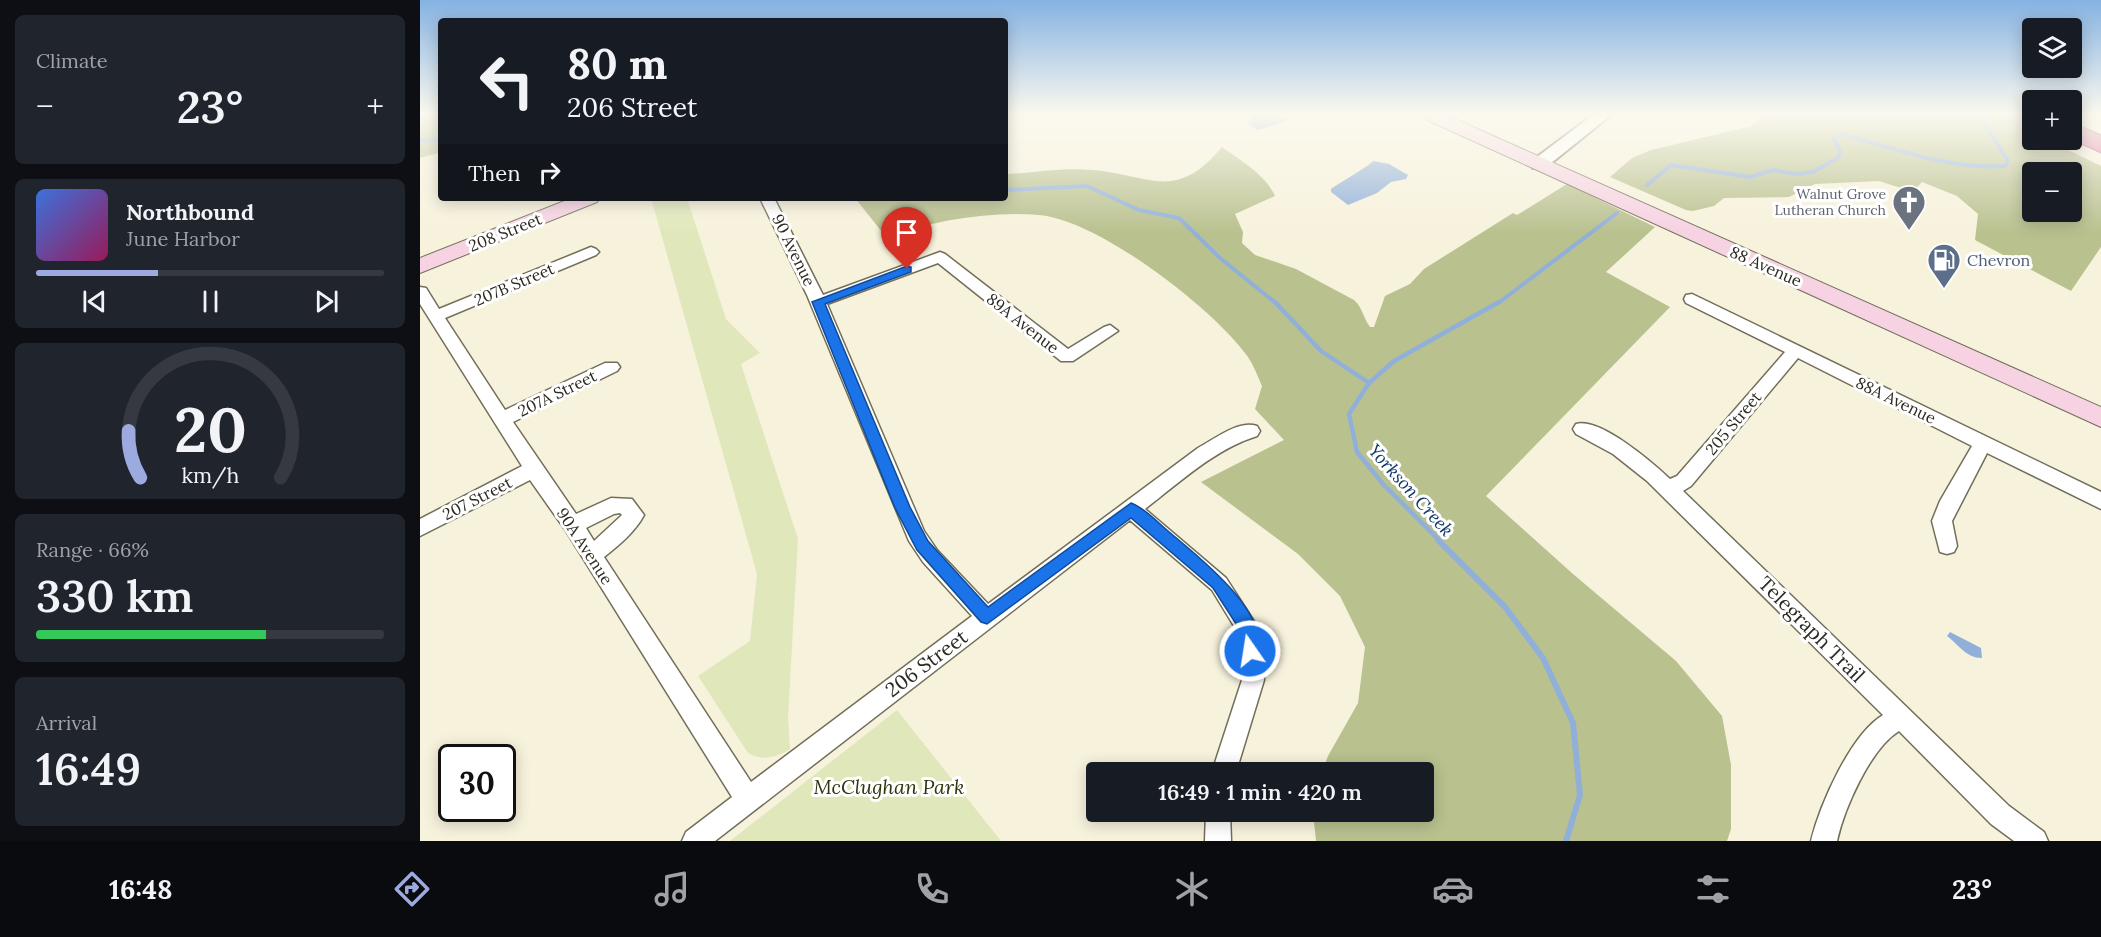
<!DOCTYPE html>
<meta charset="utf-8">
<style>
body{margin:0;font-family:Lora,serif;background:#20242c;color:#f1f3f6;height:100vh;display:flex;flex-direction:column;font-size:22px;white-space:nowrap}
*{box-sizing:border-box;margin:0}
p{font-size:20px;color:#9ea1a6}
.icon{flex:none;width:33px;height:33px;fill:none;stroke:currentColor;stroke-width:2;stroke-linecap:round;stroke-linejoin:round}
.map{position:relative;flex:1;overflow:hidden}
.sheet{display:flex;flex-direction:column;gap:15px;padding:15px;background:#0d0f14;width:420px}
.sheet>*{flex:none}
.banner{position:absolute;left:18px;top:18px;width:570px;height:183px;border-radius:6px;box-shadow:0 3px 15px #0003;background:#171b24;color:#f1f3f6;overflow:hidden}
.controls{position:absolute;left:1602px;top:18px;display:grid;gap:12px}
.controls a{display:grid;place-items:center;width:60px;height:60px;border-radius:6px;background:#171b24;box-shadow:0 3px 15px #0003;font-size:30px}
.speed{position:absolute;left:18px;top:744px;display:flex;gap:12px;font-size:30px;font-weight:700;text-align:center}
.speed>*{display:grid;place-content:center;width:78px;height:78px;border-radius:50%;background:#171b24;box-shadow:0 3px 15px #0003;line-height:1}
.speed .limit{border:3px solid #111;border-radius:9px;background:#fff;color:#111}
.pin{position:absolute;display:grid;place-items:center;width:51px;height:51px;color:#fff;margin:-62px -26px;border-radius:50% 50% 50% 0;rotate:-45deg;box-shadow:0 0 6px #0007}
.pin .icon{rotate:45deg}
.me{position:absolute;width:66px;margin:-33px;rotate:347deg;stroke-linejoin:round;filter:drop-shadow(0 0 4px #0008)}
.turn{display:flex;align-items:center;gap:21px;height:126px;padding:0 30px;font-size:27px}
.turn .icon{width:78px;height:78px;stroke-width:2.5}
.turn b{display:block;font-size:42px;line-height:51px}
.then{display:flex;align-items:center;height:57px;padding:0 30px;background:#0003;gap:12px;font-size:22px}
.big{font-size:45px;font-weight:600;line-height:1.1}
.sheet .card{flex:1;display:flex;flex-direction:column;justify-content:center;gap:9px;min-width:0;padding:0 21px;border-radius:9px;background:#20242c}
.sheet .dial{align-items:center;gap:0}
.dial svg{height:156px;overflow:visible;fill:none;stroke:#363941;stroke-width:7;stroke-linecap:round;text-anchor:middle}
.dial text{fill:#f1f3f6;stroke:none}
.song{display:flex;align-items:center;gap:18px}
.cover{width:72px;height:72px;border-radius:9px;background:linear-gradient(135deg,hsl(220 70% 55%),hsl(330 70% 35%))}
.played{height:6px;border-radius:3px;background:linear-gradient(90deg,#9caadf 35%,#363941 35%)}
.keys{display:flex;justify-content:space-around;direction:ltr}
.heat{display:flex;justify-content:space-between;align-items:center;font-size:33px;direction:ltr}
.charge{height:9px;border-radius:4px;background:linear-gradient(90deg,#34c759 66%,#363941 0)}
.trip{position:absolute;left:666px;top:762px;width:348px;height:60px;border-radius:6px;background:#171b24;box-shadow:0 3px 15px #0003;font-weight:600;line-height:60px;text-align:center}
.tabs{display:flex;height:96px;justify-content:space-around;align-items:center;background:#090b0e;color:#9ea1a6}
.tabs .icon{width:42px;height:42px}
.tabs .selected{color:#9caadf}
.tabs b{font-size:27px;color:#f1f3f6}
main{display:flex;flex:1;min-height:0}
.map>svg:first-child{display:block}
</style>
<main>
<section class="sheet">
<div class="card"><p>Climate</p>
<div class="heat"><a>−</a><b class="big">23°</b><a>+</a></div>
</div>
<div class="card">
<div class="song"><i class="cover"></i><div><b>Northbound</b><p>June Harbor</p></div></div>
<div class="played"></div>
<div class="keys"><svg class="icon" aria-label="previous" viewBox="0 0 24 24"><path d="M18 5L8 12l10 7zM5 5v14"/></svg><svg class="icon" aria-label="pause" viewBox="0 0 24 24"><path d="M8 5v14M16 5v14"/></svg><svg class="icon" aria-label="next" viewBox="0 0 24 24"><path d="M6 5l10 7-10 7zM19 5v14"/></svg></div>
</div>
<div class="card dial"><svg viewBox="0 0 100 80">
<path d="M14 69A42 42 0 1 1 86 69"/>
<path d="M14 69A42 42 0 0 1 8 45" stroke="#9caadf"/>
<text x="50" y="56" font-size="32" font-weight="700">20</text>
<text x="50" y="72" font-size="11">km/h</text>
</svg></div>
<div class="card"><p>Range · 66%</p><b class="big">330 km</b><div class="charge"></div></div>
<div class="card"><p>Arrival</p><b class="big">16:49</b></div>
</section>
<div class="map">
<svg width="1681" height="841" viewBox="0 0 1681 841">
<rect width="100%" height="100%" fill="#f7f2dc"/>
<path fill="#e0e8bb" d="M231,198H267L306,319L340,353L321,364L378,539L368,718L370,749C356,758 342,761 328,753L278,676L330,641L337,574Z
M477,710L581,841H310Z"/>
<path fill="#b9c18f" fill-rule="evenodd" d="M0,115H21V152L0,158Z
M1345,115H1599L1612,122V140H1628L1681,166V247L1651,291L1555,240L1558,214L1537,196L1502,182L1493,192L1459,181L1395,184L1369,197L1304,198L1294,206L1273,211L1266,210L1190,177L1212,158L1231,150L1332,126ZM1612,172H1652V212H1612Z
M802,147C821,161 845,174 855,196L815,214L823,232L822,243L835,255L876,269L934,300C943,308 943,318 950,327H954L965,296L990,284L1004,269L1093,213L1097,215L1147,184L1235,227L1186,272L1250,307L1066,496L1153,574L1256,661L1302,716L1311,765V829L1307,841H896L893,812H1004V772H902L908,756L938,703L945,647L920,596L878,554L781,482L864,440L835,409L842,386C838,377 834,366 828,357C794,309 679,220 619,215C568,211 513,221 466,237L435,198H585V174C613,173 644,167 673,170C731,175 755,203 802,147Z"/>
<path fill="#91b0d9" d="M835,115H860L867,119L865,122L838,130L827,123Z
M953,161L969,164L988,175L986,179L971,182L957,193L928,205L911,192V189C919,183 951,165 953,161Z
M1530,632L1561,648L1562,658C1546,658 1538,644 1527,636Z"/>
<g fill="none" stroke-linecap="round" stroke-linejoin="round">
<path stroke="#91b0d9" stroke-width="4" d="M0,141L21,139
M1227,185L1251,165L1330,177L1353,170L1376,174L1393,172L1419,157L1420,152L1414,139L1421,134C1475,148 1529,170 1585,166L1588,161L1585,156L1563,122L1567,115
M585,190L667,186L719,210L759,218L800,258L857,304
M1077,304L1197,213"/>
<path stroke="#91b0d9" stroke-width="4.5" d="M855,302L901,351L949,383
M1020,541L963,484L937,452L929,414L949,383L974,361L1079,302"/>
<path stroke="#91b0d9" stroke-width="6" d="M1018,540L1085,607L1123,658L1153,723L1160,795L1146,841"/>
<defs>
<path id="minor" d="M340,198H354L403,295L520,252L525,254L648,349L684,327L690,325L698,331L653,361H641L518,263L407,304L504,531L517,550L568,604L778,448C795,439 818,420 837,426L840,431L837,436C795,449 760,482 725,509L806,578L839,629L844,680L816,772H792L822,680L817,631L792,590L710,520L295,841H262L266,832L312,797L146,531L110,480L0,536V519L102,466L0,304V287L6,288L19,309L171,247L176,249L179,252L176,255L25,318L85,410L185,363H197L200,367L197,371L93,422L156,514L191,498L212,499L224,515C215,532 199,545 184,557L331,782L552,616L503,562L489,541L387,295ZM200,513L202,515L174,541L166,528L194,514Z
M1272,294L1681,492V509L1567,453L1532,521L1537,546L1534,552L1527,554L1520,552L1512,521L1520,501L1552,446L1378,358L1271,486L1263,491L1589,806L1624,832L1628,841H1594L1571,824L1479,731C1450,749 1424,809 1417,841H1391C1400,805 1430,735 1463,715L1227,481L1193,454L1156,434L1153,429L1156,424C1180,417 1233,463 1250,479L1257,476L1365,352L1266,303L1264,299L1266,295Z
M786,812H810L811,841H785Z"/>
<path id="tertiary" d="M1173,115H1191L1125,168H1113L1111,164L1113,160Z"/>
<path id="secondary" d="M1002,115H1026L1681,407V427L1005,119Z
M152,198H180L177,202L0,273V258Z"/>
<path id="motorway" d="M1652,123L1681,136V152L1652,139Z"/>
</defs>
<use href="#minor" stroke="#726e5a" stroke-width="3"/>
<use href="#tertiary" stroke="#726e5a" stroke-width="4"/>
<use href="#secondary" stroke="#726e5a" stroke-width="2"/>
<use href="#motorway" stroke="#a15474" stroke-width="3"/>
<use href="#minor" fill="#fff" fill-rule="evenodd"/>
<use href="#tertiary" fill="#fff" fill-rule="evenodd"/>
<use href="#secondary" fill="#f6d2e3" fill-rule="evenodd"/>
<use href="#motorway" fill="#e06aa1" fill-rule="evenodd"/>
</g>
<linearGradient id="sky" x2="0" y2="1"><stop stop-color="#85b2e2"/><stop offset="0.49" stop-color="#fbf9ef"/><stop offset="1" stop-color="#fbf9ef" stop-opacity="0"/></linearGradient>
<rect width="1681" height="233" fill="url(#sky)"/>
<path fill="#1a73e8" stroke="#114b97" stroke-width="1.5" d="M487,266L491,267V272L405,304L490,507L508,541L568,607L711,503C725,508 737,522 748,531C775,554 855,615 836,656L830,659L824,656L820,630L793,588L711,518L567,624L561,622L497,550L475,508L392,302Z"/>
<defs>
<symbol id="church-pin" viewBox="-11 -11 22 30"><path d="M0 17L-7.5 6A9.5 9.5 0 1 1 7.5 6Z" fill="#6b7280" stroke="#fff"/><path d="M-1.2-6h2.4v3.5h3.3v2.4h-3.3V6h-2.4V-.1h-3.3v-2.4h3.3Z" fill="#fff"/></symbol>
<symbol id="fuel-pin" viewBox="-11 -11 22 30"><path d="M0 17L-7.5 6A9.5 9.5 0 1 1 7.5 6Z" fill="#5c6f8a" stroke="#fff"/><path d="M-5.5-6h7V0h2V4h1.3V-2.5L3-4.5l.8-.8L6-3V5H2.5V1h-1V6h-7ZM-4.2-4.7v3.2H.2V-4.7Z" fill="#fff"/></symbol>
</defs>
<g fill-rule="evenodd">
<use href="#church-pin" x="1470" y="183" width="38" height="52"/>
<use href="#fuel-pin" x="1505" y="241" width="38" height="52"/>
</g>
<g text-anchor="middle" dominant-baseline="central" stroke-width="6" stroke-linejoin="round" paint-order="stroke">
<g font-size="14" fill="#5b616d" stroke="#fff" text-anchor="end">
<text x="1466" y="194">Walnut Grove<tspan x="1466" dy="16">Lutheran Church</tspan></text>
</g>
<g font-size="16" fill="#2b2a21" stroke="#fff">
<text transform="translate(85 232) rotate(-22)">208 Street</text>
<text transform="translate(374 250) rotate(64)">90 Avenue</text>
<text transform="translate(1346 266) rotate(24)">88 Avenue</text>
<text transform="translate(94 284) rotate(-23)">207B Street</text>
<text transform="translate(603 323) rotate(38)">89A Avenue</text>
<text transform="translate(137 393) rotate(-26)">207A Street</text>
<text transform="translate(1476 400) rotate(26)">88A Avenue</text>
<text transform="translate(1313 423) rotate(-50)">205 Street</text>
<text transform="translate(57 498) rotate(-27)">207 Street</text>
<text transform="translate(165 546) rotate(57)">90A Avenue</text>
</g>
<g font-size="16" fill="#4e5e75" stroke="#fff" text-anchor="start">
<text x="1547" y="260">Chevron</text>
</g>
<g font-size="18" font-style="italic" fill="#10396b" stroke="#fff">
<text transform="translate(991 490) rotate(48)">Yorkson Creek</text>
</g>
<g font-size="20" fill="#2b2a21" stroke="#fff">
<text transform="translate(1392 629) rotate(45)">Telegraph Trail</text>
<text transform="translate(506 663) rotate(-37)">206 Street</text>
</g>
<g font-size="20" font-style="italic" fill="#30350e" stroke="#fff">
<text x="469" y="786">McClughan Park</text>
</g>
</g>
</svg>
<div class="controls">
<a><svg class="icon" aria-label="layers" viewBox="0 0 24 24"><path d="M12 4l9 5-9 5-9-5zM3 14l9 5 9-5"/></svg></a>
<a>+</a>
<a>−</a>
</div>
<div class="speed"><div class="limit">30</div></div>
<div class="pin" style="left:487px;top:269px;background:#d93025"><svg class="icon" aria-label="arrive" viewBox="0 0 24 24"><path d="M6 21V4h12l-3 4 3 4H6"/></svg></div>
<svg class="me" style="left:830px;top:651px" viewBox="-20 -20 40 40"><circle r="17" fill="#1a73e8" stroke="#fff" stroke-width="3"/><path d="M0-11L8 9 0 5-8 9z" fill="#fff"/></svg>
<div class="trip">16:49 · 1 min · 420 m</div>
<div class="banner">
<div class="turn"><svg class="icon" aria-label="left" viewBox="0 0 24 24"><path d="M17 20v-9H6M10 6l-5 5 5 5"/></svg><div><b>80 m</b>206 Street</div></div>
<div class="then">Then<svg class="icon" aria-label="right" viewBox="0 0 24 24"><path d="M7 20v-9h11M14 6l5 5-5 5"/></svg></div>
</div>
</div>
</main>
<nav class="tabs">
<b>16:48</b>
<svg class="icon selected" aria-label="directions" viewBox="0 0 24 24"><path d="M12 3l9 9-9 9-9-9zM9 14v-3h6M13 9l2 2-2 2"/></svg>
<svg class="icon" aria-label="music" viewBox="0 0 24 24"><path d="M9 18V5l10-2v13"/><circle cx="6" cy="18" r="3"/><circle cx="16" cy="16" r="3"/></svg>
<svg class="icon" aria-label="phone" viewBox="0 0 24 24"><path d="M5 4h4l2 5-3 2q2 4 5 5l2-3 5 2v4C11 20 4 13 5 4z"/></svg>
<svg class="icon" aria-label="climate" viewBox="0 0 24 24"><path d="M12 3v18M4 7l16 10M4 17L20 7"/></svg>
<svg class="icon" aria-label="car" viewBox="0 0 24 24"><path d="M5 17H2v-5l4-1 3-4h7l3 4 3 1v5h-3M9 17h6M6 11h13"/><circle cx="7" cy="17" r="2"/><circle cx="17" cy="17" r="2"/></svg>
<svg class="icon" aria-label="filters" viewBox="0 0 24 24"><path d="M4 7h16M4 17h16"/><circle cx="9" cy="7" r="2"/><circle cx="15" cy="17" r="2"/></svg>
<b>23°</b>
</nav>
